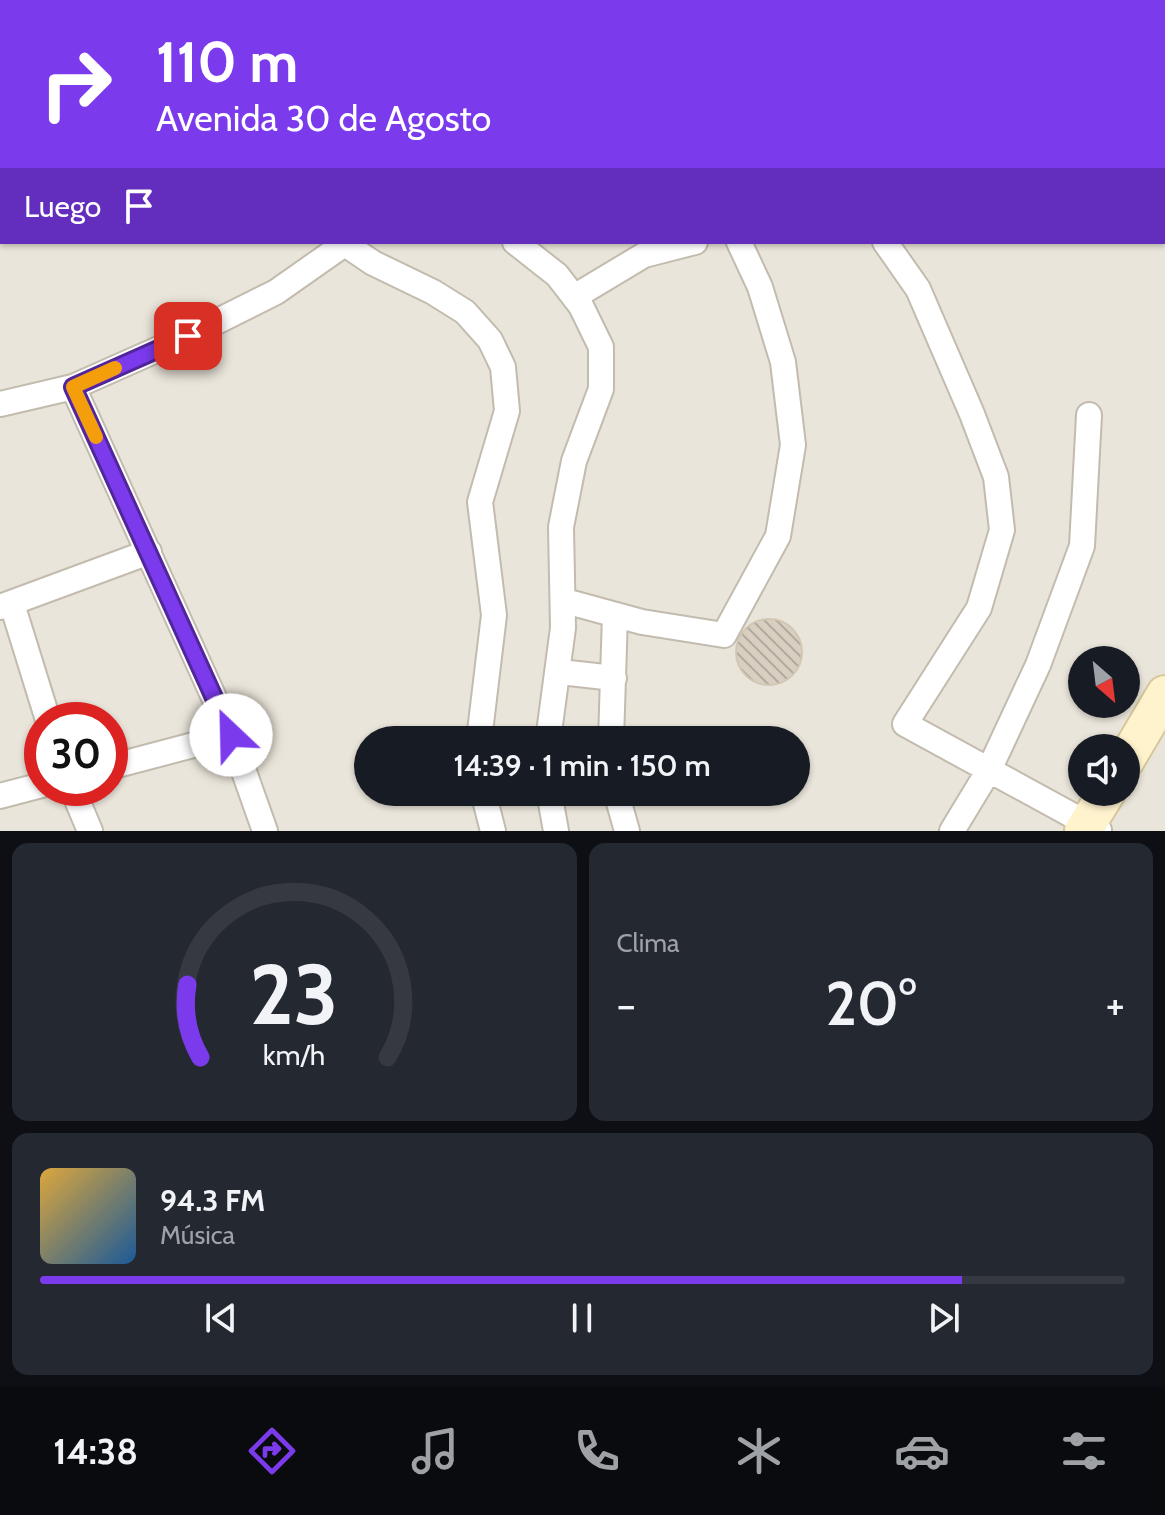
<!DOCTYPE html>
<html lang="es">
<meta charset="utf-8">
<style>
body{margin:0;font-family:Cabin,sans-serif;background:#242831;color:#f1f3f6;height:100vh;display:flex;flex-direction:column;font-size:30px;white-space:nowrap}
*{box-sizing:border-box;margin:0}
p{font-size:26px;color:#9ea1a6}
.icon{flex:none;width:44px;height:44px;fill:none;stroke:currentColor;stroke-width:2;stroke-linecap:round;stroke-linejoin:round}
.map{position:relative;height:831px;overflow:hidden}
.details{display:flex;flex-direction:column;gap:12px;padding:12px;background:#0d0f14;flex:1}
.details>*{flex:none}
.banner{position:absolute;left:0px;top:0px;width:1166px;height:244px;box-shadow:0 2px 6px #0004;background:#7c3aed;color:#fff;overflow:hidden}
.needle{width:52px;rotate:152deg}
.buttons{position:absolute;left:1068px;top:646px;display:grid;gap:16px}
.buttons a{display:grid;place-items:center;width:72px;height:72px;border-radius:50%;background:#171b24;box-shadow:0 2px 6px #0004;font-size:40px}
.speed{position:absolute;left:24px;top:702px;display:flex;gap:16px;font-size:40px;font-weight:700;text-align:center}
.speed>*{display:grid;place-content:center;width:104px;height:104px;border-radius:50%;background:#171b24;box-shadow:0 2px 6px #0004;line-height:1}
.speed .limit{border:12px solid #d22;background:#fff;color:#111}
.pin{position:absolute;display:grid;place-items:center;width:68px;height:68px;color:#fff;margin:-34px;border-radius:16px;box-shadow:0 4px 12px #0006}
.me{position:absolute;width:88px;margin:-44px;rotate:336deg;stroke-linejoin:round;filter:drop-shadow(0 0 6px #0008)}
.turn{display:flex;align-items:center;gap:28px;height:168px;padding:0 24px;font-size:36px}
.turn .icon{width:104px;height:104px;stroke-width:2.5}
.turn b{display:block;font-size:56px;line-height:68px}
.then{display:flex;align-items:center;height:76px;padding:0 24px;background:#0003;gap:16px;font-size:30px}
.big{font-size:60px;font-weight:600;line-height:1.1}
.details .tile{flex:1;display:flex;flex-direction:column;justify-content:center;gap:12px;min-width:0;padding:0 28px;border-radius:16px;background:#242831}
.details .dial{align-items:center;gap:0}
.dial svg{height:208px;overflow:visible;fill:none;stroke:#363941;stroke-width:7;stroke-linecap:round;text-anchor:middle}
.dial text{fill:#f1f3f6;stroke:none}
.song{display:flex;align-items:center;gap:24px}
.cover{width:96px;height:96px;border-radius:12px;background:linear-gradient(135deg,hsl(40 70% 55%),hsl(210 70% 35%))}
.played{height:8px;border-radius:4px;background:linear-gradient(90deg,#7c3aed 85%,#363941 85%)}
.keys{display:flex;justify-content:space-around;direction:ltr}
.heat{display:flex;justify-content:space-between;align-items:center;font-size:44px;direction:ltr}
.details .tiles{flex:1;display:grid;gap:12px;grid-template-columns:1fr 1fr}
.tile:last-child{grid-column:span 2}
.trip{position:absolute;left:354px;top:726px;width:456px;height:80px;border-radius:40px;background:#171b24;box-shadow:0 2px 6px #0004;font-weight:600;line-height:80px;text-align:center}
.tabs{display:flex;height:128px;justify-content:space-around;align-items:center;background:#090b0e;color:#9ea1a6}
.tabs .icon{width:56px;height:56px}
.tabs .on{color:#7c3aed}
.tabs b{font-size:36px;color:#f1f3f6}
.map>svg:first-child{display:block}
</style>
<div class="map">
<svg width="1165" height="831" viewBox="0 0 1165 831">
<defs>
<pattern id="building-back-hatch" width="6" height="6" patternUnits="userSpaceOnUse" patternTransform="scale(2)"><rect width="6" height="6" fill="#d8cfc1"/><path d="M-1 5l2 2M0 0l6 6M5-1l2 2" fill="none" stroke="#b1aa9e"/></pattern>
</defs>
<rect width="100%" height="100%" fill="#f6f3ec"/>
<path fill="#eae5da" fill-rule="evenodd" d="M0,0H1165V831H0ZM2,2H1164V242H2ZM1082,660H1126V704H1082ZM42,720H110V788H42ZM368,740H796V792H368ZM1082,748H1126V792H1082Z"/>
<path fill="url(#building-back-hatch)" stroke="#d3c7b4" stroke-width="2" d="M736 652a33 33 0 1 1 66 0a33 33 0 1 1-66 0Z"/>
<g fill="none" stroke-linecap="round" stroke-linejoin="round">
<defs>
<path id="street" d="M162,0L164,2
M319,0L321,2
M442,0L443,2
M575,0L576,2
M633,0L634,2
M822,0V2
M677,2L681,0
M342,242L373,263L433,292L465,312L490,340L503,367L507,411L480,502L494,615L479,740
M515,242L557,275L581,306L601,347V389L574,461L561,527L563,628L548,740
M885,242L918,289L972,414L996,477L1002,530L979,608L905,724L1099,830
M574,297L644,255L695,242
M73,387L231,735L265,831
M0,404L73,387L188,336L276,292L343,245
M565,601L642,622L724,635L778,536L793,445L783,362L760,287L739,242
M12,604L48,720
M0,607L149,552
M560,672L614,678
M611,740L615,615
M110,767L231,735
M72,788L90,831
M483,792L493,831
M549,792L556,831
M616,792L627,831
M0,796L42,785
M952,831L989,770L1038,665L1082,546L1089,415"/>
<path id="secondary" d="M1054,0L1056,2
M1164,176L1165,178
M1126,760L1165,694
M1083,831L1107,792"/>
</defs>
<use href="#street" stroke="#c2bbae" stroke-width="28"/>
<use href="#secondary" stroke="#d6c79b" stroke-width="40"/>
<use href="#street" stroke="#fff" stroke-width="24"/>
<use href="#secondary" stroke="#fff3cd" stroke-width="36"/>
</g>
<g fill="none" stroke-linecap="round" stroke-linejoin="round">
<defs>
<path id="route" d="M188,336L73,387L231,735"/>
</defs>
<use href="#route" stroke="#51269a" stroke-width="20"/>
<use href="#route" stroke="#7c3aed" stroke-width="14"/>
<path stroke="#f59e0b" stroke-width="14" d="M96,437L73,387L115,368"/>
</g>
</svg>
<div class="buttons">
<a><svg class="needle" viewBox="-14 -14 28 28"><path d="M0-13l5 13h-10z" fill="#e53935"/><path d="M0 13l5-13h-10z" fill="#9ea1a6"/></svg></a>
<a><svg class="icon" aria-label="sound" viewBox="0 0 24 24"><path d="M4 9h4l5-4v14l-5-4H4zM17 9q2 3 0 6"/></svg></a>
</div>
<div class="speed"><div class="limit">30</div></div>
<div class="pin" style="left:188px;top:336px;background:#d93025"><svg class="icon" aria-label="arrive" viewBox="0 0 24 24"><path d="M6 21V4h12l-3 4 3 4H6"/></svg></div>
<svg class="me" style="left:231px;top:735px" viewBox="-20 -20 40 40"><circle r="19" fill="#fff"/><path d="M0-13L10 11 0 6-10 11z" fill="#7c3aed"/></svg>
<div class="trip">14:39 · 1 min · 150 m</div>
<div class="banner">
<div class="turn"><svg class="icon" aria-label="right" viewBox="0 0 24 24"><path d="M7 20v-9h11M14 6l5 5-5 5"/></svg><div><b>110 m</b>Avenida 30 de Agosto</div></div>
<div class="then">Luego<svg class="icon" aria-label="arrive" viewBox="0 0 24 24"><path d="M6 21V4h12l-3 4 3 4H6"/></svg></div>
</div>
</div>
<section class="details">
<div class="tiles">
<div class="tile dial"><svg viewBox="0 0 100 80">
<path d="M14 69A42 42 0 1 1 86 69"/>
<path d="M14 69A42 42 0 0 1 9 41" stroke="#7c3aed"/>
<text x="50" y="56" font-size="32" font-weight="700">23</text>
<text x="50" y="72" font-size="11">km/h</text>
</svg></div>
<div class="tile"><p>Clima</p>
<div class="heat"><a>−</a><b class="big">20°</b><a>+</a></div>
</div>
<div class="tile">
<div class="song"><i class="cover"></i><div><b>94.3 FM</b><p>Música</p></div></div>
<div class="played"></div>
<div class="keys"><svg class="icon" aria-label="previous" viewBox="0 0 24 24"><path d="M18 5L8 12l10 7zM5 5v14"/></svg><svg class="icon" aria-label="pause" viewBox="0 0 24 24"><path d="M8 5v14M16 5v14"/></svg><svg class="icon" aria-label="next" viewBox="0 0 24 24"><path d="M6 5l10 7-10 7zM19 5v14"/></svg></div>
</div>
</div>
</section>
<nav class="tabs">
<b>14:38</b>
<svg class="icon on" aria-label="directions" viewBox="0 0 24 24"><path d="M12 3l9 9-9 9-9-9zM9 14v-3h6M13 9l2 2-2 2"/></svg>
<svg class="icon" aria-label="music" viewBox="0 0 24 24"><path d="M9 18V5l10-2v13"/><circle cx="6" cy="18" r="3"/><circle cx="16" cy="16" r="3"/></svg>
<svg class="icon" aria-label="phone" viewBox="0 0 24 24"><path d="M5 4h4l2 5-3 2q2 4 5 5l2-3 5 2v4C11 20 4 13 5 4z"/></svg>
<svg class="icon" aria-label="climate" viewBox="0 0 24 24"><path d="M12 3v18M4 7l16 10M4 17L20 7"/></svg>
<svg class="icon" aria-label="car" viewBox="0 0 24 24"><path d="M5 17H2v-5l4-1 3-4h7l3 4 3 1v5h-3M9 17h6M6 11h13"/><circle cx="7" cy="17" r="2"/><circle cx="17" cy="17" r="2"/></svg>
<svg class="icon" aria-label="filters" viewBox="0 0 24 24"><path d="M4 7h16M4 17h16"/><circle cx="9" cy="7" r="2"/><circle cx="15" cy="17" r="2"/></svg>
</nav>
